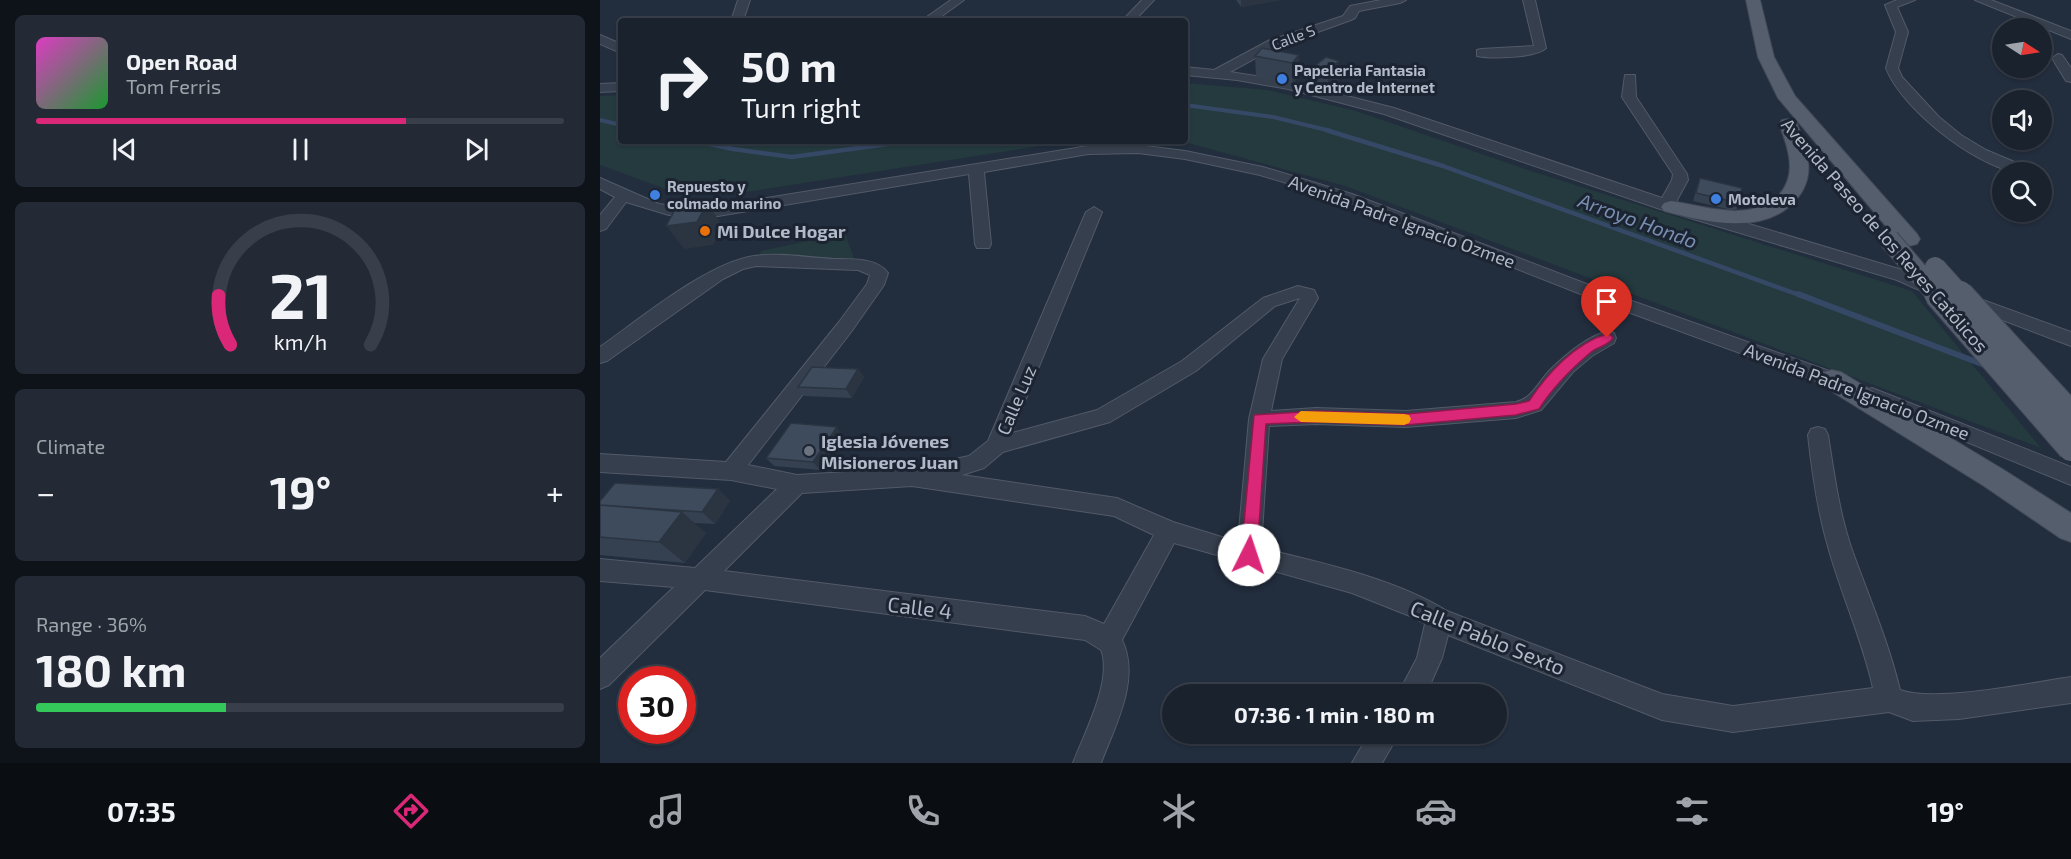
<!DOCTYPE html>
<meta charset="utf-8">
<style>
body{margin:0;font-family:"Exo 2",sans-serif;background:#232a36;color:#f1f3f6;height:100vh;display:flex;flex-direction:column;font-size:22px;white-space:nowrap}
*{box-sizing:border-box;margin:0}
p{font-size:20px;color:#9fa4aa}
.icon{flex:none;width:33px;height:33px;fill:none;stroke:currentColor;stroke-width:2;stroke-linecap:round;stroke-linejoin:round}
.map{position:relative;flex:1;overflow:hidden}
.side{display:flex;flex-direction:column;gap:15px;padding:15px;background:#0e1319;width:600px}
.side>*{flex:none}
.top-card{position:absolute;left:18px;top:18px;width:570px;height:126px;border-radius:6px;box-shadow:0 2px 4px #0004,0 0 0 2px #383f4a;background:#1a222e;color:#f1f3f6;overflow:hidden}
.needle{width:39px;rotate:102deg}
.tools{position:absolute;left:1392px;top:18px;display:grid;gap:12px}
.tools a{display:grid;place-items:center;width:60px;height:60px;border-radius:50%;background:#1a222e;box-shadow:0 2px 4px #0004,0 0 0 2px #383f4a;font-size:30px}
.speed{position:absolute;left:18px;top:666px;display:flex;gap:12px;font-size:30px;font-weight:700;text-align:center}
.speed>*{display:grid;place-content:center;width:78px;height:78px;border-radius:50%;background:#1a222e;box-shadow:0 2px 4px #0004,0 0 0 2px #383f4a;line-height:1}
.speed .limit{border:9px solid #d22;background:#fff;color:#111}
.pin{position:absolute;display:grid;place-items:center;width:51px;height:51px;color:#fff;margin:-62px -26px;border-radius:50% 50% 50% 0;rotate:-45deg;box-shadow:0 0 6px #0007}
.pin .icon{rotate:45deg}
.me{position:absolute;width:66px;margin:-33px;rotate:4deg;stroke-linejoin:round;filter:drop-shadow(0 0 4px #0008)}
.turn{display:flex;align-items:center;gap:21px;height:126px;padding:0 24px;font-size:27px}
.turn .icon{width:78px;height:78px;stroke-width:2.5}
.turn b{display:block;font-size:42px;line-height:51px}
.big{font-size:45px;font-weight:700;line-height:1.1}
.side .widget{flex:1;display:flex;flex-direction:column;justify-content:center;gap:9px;min-width:0;padding:0 21px;border-radius:9px;background:#232a36}
.side .dial{align-items:center;gap:0}
.dial svg{height:156px;overflow:visible;fill:none;stroke:#383f4a;stroke-width:7;stroke-linecap:round;text-anchor:middle}
.dial text{fill:#f1f3f6;stroke:none}
.song{display:flex;align-items:center;gap:18px}
.cover{width:72px;height:72px;border-radius:9px;background:linear-gradient(135deg,hsl(310 70% 55%),hsl(130 70% 35%))}
.played{height:6px;border-radius:3px;background:linear-gradient(90deg,#db2777 70%,#383f4a 70%)}
.keys{display:flex;justify-content:space-around;direction:ltr}
.heat{display:flex;justify-content:space-between;align-items:center;font-size:33px;direction:ltr}
.charge{height:9px;border-radius:4px;background:linear-gradient(90deg,#34c759 36%,#383f4a 0)}
.trip{position:absolute;left:562px;top:684px;width:345px;height:60px;border-radius:30px;background:#1a222e;box-shadow:0 2px 4px #0004,0 0 0 2px #383f4a;font-weight:700;line-height:60px;text-align:center}
.tab-bar{display:flex;height:96px;justify-content:space-around;align-items:center;background:#0a0e12;color:#9fa4aa}
.tab-bar .icon{width:42px;height:42px}
.tab-bar .current{color:#db2777}
.tab-bar b{font-size:27px;color:#f1f3f6}
main{display:flex;flex:1;min-height:0}
.map>svg:first-child{display:block}
</style>
<main>
<section class="side">
<div class="widget">
<div class="song"><i class="cover"></i><div><b>Open Road</b><p>Tom Ferris</p></div></div>
<div class="played"></div>
<div class="keys"><svg class="icon" aria-label="previous" viewBox="0 0 24 24"><path d="M18 5L8 12l10 7zM5 5v14"/></svg><svg class="icon" aria-label="pause" viewBox="0 0 24 24"><path d="M8 5v14M16 5v14"/></svg><svg class="icon" aria-label="next" viewBox="0 0 24 24"><path d="M6 5l10 7-10 7zM19 5v14"/></svg></div>
</div>
<div class="widget dial"><svg viewBox="0 0 100 80">
<path d="M14 69A42 42 0 1 1 86 69"/>
<path d="M14 69A42 42 0 0 1 8 44" stroke="#db2777"/>
<text x="50" y="56" font-size="32" font-weight="700">21</text>
<text x="50" y="72" font-size="11">km/h</text>
</svg></div>
<div class="widget"><p>Climate</p>
<div class="heat"><a>−</a><b class="big">19°</b><a>+</a></div>
</div>
<div class="widget"><p>Range · 36%</p><b class="big">180 km</b><div class="charge"></div></div>
</section>
<div class="map">
<svg width="1471" height="763" viewBox="0 0 1471 763">
<rect width="100%" height="100%" fill="#222d3d"/>
<path fill="#243a3e" d="M585,83L668,90L756,111L928,170L1312,291L1441,448L745,186L584,142L563,141H585Z
M21,95V141H472L127,195L79,194L0,165V96Z
M245,233L255,261L159,256L161,251Z"/>
<g fill="none" stroke-linecap="round" stroke-linejoin="round">
<path stroke="#354865" stroke-width="4" d="M585,105L673,117L731,131
M0,120L21,125"/>
<path stroke="#354865" stroke-width="4.5" d="M726,130L843,166L1202,296
M96,141L133,149L192,157L310,141"/>
<path stroke="#354865" stroke-width="6" d="M1198,294L1387,366"/>
<defs>
<path id="minor" d="M138,0H150L143,21H131Z
M351,0H364L335,21H321Z
M542,0H554L534,21H522Z
M781,0H806L800,3L759,11L755,18L751,20L676,47L630,72L688,81L794,108L1062,198L1072,180L1073,174L1022,97L1025,75H1035L1036,97L1087,174L1088,180L1076,202L1309,272L1339,284L1342,288L1339,292C1326,296 1309,285 1297,280L1060,209L784,114L688,89L637,80L585,75V67L614,70L668,41L743,16L750,6Z
M923,0H935L946,48C936,58 891,59 877,56V50L881,49L934,46Z
M1297,0H1315L1297,7L1308,32L1298,68L1302,77L1339,117L1361,135L1386,150L1431,169L1433,172C1427,172 1420,174 1414,172C1372,163 1301,108 1286,68L1296,32L1285,5Z
M1375,0H1391L1471,31V39Z
M0,35L21,44V53L0,44Z
M1458,54L1462,55L1471,68V82L1466,81L1452,58Z
M21,83V91L0,92V84Z
M538,145L585,151L663,167L752,194L1018,296L1252,379L1255,384L1252,389L1245,391L1238,389L1006,304L742,200L660,175L585,159L538,153L488,154L384,172L391,244L389,248H377L375,244L369,174L118,216L69,215L26,202L6,229L0,231V215L15,197L0,189V178L59,204L83,207L118,206L488,146Z
M494,207L502,212L412,433L497,410L582,361L663,298L698,286L714,290L718,298L682,359L671,411L716,408L806,411L916,402C932,398 938,383 949,371C965,355 985,338 1007,331L1014,333L1016,338L1014,343L992,356L973,372L941,410L916,418L806,427L716,424L669,426L661,548C721,563 794,578 847,611L1062,694L1133,706L1273,688C1262,638 1240,592 1227,543C1217,508 1212,472 1208,435L1211,429L1218,427L1225,429L1228,435C1234,473 1239,511 1251,547C1268,595 1288,640 1300,690C1336,703 1430,683 1471,677V703L1359,719L1313,721L1289,712L1133,732L1062,720L848,635L842,658L826,694H798L817,658L825,624L815,618L752,593L574,543L522,640C541,679 515,726 501,763H473C484,734 513,680 501,650L485,640L105,590L9,685L0,689V658L74,587L0,581V559L95,568L177,489L131,480L0,472V454L126,462L239,322L267,284L270,275L258,270L156,266L143,269L123,279L7,361L0,363V347C40,319 107,263 154,256C178,252 211,258 236,259C252,259 278,258 288,273L284,285L251,332L148,465L197,475L312,468L369,456L388,441L486,212ZM700,298L663,359L649,419L638,542L573,522L517,498L362,475L384,468L403,452L510,422L596,371L675,306ZM312,486L514,516L554,535L504,624L485,616L124,571L202,493Z
M1369,295L1471,332V346L1363,305L1360,301L1363,297Z
M1272,388L1471,467V485L1265,400L1262,395L1265,390Z
M769,734H799L782,763H752Z"/>
<path id="major" d="M1146,0H1160L1174,57L1195,96L1317,234L1320,239L1317,244L1309,246L1301,244L1178,98L1158,57Z
M1188,119L1194,120L1197,124C1208,151 1217,177 1195,201C1163,236 1105,222 1064,211L1061,207L1064,203L1071,201C1105,206 1151,223 1179,195C1198,174 1188,147 1179,124L1182,120Z
M1232,370L1241,372L1404,470L1471,513V542L1460,538L1384,486L1223,386L1219,379L1223,372Z"/>
</defs>
<use href="#minor" stroke="#525a68" stroke-width="2"/>
<use href="#major" stroke="#404856" stroke-width="2"/>
<use href="#minor" fill="#363f4d" fill-rule="evenodd"/>
<use href="#major" fill="#545e6d" fill-rule="evenodd"/>
<defs>
<path id="major-bridge-far1" d="M1289,239L1338,296
M1335,267L1361,296"/>
<path id="major-bridge" d="M1337,294L1471,448
M1360,294L1471,415"/>
</defs>
<use href="#major-bridge-far1" stroke="#404856" stroke-width="22" stroke-linecap="butt"/>
<use href="#major-bridge" stroke="#404856" stroke-width="28" stroke-linecap="butt"/>
<use href="#major-bridge-far1" stroke="#545e6d" stroke-width="20"/>
<use href="#major-bridge" stroke="#545e6d" stroke-width="26"/>
</g>
<path fill="#354050" d="M636,0H681L641,7Z
M699,55V76L693,84L656,78L655,56Z
M726,57L739,83L728,91L716,88L715,66Z
M1100,178L1139,203L1136,211L1093,201L1097,186Z
M258,369L264,377L252,398L204,396L198,387Z
M243,436L220,470L174,466L166,458Z
M118,489L130,501L115,524L94,523L106,533L85,563L0,555V501Z"/>
<path fill="#2b3441" d="M641,0H681L641,7Z
M699,55V76L693,84L692,63Z
M739,61V83L728,91V70Z
M107,203L123,226L113,245L84,249L66,226Z
M258,369L264,377L252,398L246,389Z
M237,427L243,436L220,470L213,462Z
M118,489L130,501L115,524L102,512Z
M82,512L106,533L85,563L59,542Z"/>
<path fill="#3e4b5d" stroke="#2b3441" stroke-width="1.5" d="M662,48L699,55L692,63L655,56Z
M726,57L739,61L728,70L715,66Z
M1100,178L1142,188L1139,203L1096,193Z
M107,203L97,222L66,226L77,206Z
M212,367L258,369L246,389L198,387Z
M191,423L237,427L213,462L166,458Z
M15,483L118,489L102,512L0,505V501Z
M0,505L82,512L59,542L0,537Z"/>
<path fill="#db2777" stroke="#8e194d" stroke-width="1.5" d="M1007,334L1011,335L1013,338C1008,346 997,347 990,353C970,370 953,387 939,409L916,415L806,425L716,422L666,424L657,555L655,561L649,563L643,561L641,555L654,415L716,411L806,414L916,404L929,401C947,374 975,343 1007,334Z"/>
<path fill="#f59e0b" d="M701,411L804,414L809,415L811,419L809,423L804,425L701,422L694,417Z"/>
<g fill="#3f7fe0" stroke="#1c2432" stroke-width="2">
<circle cx="682" cy="79" r="6"/>
<circle cx="55" cy="195" r="6"/>
<circle cx="1116" cy="199" r="6"/>
</g>
<circle fill="#e8710a" stroke="#1c2432" stroke-width="2" cx="105" cy="231" r="6"/>
<circle fill="#6b7280" stroke="#1c2432" stroke-width="2" cx="209" cy="451" r="6"/>
<g text-anchor="middle" dominant-baseline="central" stroke-width="6" stroke-linejoin="round" paint-order="stroke">
<g font-size="15" fill="#b2bac9" stroke="#1c2432">
<text transform="translate(693 37) rotate(-21)">Calle S</text>
</g>
<g font-size="15" font-weight="bold" fill="#b2bac9" stroke="#1c2432" text-anchor="start">
<text x="694" y="70">Papeleria Fantasia<tspan x="694" dy="17">y Centro de Internet</tspan></text>
<text x="67" y="186">Repuesto y<tspan x="67" dy="17">colmado marino</tspan></text>
<text x="1128" y="199">Motoleva</text>
</g>
<g font-size="18" fill="#b2bac9" stroke="#1c2432">
<text transform="translate(802 221) rotate(20)">Avenida Padre Ignacio Ozmee</text>
<text transform="translate(1285 235) rotate(49)">Avenida Paseo de los Reyes Católicos</text>
<text transform="translate(1257 391) rotate(21)">Avenida Padre Ignacio Ozmee</text>
<text transform="translate(416 400) rotate(-67)">Calle Luz</text>
</g>
<g font-size="18" font-weight="bold" fill="#b2bac9" stroke="#1c2432" text-anchor="start">
<text x="117" y="231">Mi Dulce Hogar</text>
<text x="221" y="441">Iglesia Jóvenes<tspan x="221" dy="21">Misioneros Juan</tspan></text>
</g>
<g font-size="20" font-style="italic" fill="#798fb2" stroke="#1c2432">
<text transform="translate(1038 220) rotate(20)">Arroyo Hondo</text>
</g>
<g font-size="21" fill="#b2bac9" stroke="#1c2432">
<text transform="translate(320 607) rotate(7)">Calle 4</text>
<text transform="translate(888 637) rotate(22)">Calle Pablo Sexto</text>
</g>
</g>
</svg>
<div class="tools">
<a><svg class="needle" viewBox="-14 -14 28 28"><path d="M0-13l5 13h-10z" fill="#e53935"/><path d="M0 13l5-13h-10z" fill="#9fa4aa"/></svg></a>
<a><svg class="icon" aria-label="sound" viewBox="0 0 24 24"><path d="M4 9h4l5-4v14l-5-4H4zM17 9q2 3 0 6"/></svg></a>
<a><svg class="icon" aria-label="search" viewBox="0 0 24 24"><circle cx="10" cy="10" r="6"/><path d="M15 15l6 6"/></svg></a>
</div>
<div class="speed"><div class="limit">30</div></div>
<div class="pin" style="left:1007px;top:338px;background:#d93025"><svg class="icon" aria-label="arrive" viewBox="0 0 24 24"><path d="M6 21V4h12l-3 4 3 4H6"/></svg></div>
<svg class="me" style="left:649px;top:555px" viewBox="-20 -20 40 40"><circle r="19" fill="#fff"/><path d="M0-13L10 11 0 6-10 11z" fill="#db2777"/></svg>
<div class="trip">07:36 · 1 min · 180 m</div>
<div class="top-card">
<div class="turn"><svg class="icon" aria-label="right" viewBox="0 0 24 24"><path d="M7 20v-9h11M14 6l5 5-5 5"/></svg><div><b>50 m</b>Turn right</div></div>
</div>
</div>
</main>
<nav class="tab-bar">
<b>07:35</b>
<svg class="icon current" aria-label="directions" viewBox="0 0 24 24"><path d="M12 3l9 9-9 9-9-9zM9 14v-3h6M13 9l2 2-2 2"/></svg>
<svg class="icon" aria-label="music" viewBox="0 0 24 24"><path d="M9 18V5l10-2v13"/><circle cx="6" cy="18" r="3"/><circle cx="16" cy="16" r="3"/></svg>
<svg class="icon" aria-label="phone" viewBox="0 0 24 24"><path d="M5 4h4l2 5-3 2q2 4 5 5l2-3 5 2v4C11 20 4 13 5 4z"/></svg>
<svg class="icon" aria-label="climate" viewBox="0 0 24 24"><path d="M12 3v18M4 7l16 10M4 17L20 7"/></svg>
<svg class="icon" aria-label="car" viewBox="0 0 24 24"><path d="M5 17H2v-5l4-1 3-4h7l3 4 3 1v5h-3M9 17h6M6 11h13"/><circle cx="7" cy="17" r="2"/><circle cx="17" cy="17" r="2"/></svg>
<svg class="icon" aria-label="filters" viewBox="0 0 24 24"><path d="M4 7h16M4 17h16"/><circle cx="9" cy="7" r="2"/><circle cx="15" cy="17" r="2"/></svg>
<b>19°</b>
</nav>
